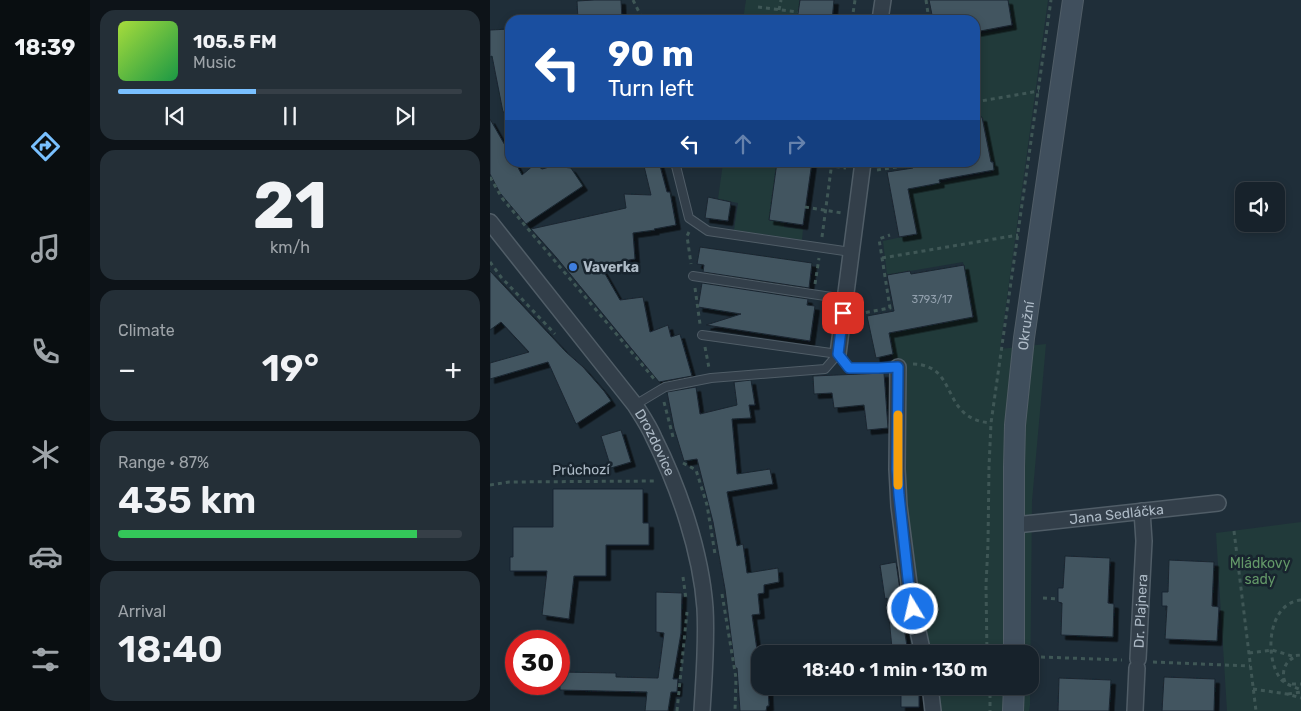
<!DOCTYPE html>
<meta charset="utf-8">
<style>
body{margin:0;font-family:Rubik,sans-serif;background:#242f37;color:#f1f3f6;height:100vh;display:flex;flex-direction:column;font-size:19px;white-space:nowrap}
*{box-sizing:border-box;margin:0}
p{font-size:16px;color:#9ea4a9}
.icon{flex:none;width:28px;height:28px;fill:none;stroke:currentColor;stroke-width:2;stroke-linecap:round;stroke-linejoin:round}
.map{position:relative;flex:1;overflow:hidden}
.sheet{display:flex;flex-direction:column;gap:10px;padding:10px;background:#0d1318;width:400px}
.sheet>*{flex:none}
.top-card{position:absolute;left:15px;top:15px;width:475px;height:152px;border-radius:15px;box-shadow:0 2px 8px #0003,0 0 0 1px #363f47;background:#1a4fa0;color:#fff;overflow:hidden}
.controls{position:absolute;left:745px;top:182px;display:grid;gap:10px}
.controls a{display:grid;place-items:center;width:50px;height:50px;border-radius:10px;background:#17222b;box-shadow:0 2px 8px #0003,0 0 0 1px #363f47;font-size:25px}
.speed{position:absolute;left:15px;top:630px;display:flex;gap:10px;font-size:25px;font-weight:700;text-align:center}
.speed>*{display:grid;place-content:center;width:65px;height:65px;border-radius:50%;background:#17222b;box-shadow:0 2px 8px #0003,0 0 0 1px #363f47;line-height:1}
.speed .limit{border:8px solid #d22;background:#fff;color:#111}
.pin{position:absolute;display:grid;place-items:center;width:42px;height:42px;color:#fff;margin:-21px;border-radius:10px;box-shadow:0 2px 8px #0006}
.me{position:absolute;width:55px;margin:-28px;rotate:351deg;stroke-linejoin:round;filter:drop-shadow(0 0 4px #0008)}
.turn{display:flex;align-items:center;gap:18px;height:105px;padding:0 20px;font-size:22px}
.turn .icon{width:65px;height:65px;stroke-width:2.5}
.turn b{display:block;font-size:35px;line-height:42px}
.lanes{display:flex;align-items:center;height:48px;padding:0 20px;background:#0003;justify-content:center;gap:25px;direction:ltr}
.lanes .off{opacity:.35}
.big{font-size:38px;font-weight:600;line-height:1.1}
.sheet .tile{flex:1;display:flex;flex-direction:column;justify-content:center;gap:8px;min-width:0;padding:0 18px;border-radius:15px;background:#242f37}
.sheet .dial{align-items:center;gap:0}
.dial b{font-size:65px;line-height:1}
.song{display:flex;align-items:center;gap:15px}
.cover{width:60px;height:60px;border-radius:8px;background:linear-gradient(135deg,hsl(80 70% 55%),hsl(140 70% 35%))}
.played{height:5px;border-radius:2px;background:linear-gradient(90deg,#79c0ff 40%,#363f47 40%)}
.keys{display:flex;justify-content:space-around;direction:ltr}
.heat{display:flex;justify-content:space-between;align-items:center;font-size:28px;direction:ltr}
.charge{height:8px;border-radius:4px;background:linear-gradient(90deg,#34c759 87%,#363f47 0)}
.trip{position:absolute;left:261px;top:645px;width:288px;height:50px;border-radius:15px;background:#17222b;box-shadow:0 2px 8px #0003,0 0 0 1px #363f47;font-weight:600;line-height:50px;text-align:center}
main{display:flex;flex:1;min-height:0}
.tabs{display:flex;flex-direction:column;width:90px;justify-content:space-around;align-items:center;background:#090e11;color:#9ea4a9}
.tabs .icon{width:35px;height:35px}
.tabs .active{color:#79c0ff}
.tabs b{font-size:22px;color:#f1f3f6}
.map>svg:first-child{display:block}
</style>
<main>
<nav class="tabs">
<b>18:39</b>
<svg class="icon active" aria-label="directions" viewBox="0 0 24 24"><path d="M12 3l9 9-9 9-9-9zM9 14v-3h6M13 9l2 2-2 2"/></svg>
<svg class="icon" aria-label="music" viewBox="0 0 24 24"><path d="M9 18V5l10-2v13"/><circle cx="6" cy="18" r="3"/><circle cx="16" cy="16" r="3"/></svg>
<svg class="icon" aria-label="phone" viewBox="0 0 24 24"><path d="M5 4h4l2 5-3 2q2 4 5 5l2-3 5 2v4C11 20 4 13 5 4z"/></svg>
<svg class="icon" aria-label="climate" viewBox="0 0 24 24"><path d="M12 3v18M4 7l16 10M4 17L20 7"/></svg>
<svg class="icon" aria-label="car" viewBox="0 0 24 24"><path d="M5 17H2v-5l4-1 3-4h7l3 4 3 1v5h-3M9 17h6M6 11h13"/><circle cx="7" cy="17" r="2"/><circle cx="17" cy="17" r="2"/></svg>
<svg class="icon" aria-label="filters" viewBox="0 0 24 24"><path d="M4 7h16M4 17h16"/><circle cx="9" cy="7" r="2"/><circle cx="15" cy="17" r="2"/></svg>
</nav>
<section class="sheet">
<div class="tile">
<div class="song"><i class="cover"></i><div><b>105.5 FM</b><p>Music</p></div></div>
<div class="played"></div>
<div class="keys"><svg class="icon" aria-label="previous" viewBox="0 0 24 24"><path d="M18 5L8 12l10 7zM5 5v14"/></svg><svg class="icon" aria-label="pause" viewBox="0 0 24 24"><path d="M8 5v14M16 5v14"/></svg><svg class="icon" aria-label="next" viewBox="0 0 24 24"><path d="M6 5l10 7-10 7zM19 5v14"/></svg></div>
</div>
<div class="tile dial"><b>21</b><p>km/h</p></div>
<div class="tile"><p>Climate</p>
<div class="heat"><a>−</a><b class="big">19°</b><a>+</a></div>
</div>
<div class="tile"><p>Range · 87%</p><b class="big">435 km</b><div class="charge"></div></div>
<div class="tile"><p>Arrival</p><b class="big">18:40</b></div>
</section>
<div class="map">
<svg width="811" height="711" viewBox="0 0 811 711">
<defs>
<filter id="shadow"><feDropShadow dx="4.5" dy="4.5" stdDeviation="0" flood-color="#0009"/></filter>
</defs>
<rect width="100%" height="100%" fill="#1f2e39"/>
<path fill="#213a3a" d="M256,0H310L307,20H253Z
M518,0H558L510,349L556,344L542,501L540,705L539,711H448L444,686H540V654H439L424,589L413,443L416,371L403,360L399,332L408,331L484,317L473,262L397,275L393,241L426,234L417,179L429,187L503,173L493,118L485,119V35L524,28Z
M233,163H287L279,219L294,222V227L313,229L312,240L244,230L248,203L228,199Z
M811,522V711H737L726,533Z"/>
<path fill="#425461" stroke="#1a2630" filter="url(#shadow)" d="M104,0H131L132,20H88L87,1Z
M310,0H344L342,20H307Z
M439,0H518L522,25L485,32V20H443Z
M20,29V112H13L2,56L0,57V30Z
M485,117H492L501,162H503L504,170L449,180L450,183L418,189L427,234L409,237L397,172L423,168L422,162H485Z
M0,119L20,154V162H25L32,175L45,164L52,169L63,166L81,168L93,186L36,224L10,193L0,174Z
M153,162H169L177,192H180L186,225L164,229L165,230L143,233L145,259L110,265L130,300L153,297L160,332L178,325L181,337L190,334L202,376L169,382L66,257L41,229L136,208L134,194L161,195Z
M287,162H322L313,225L279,220Z
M218,197L241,202L238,221L215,218Z
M210,247L322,263L319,288L213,272L214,265L207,264Z
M474,265L483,317L399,333L403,354L386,358L377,316L404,311L397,275L420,271L421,274Z
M0,271L76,352L93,367L114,391L121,401L86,424L58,362L0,379V363L39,352L11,322L0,330Z
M212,283L318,299L317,305L325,306L320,341L216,325L251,314L208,307Z
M394,373L398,428L377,430L374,405L344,408L342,393L324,394L323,376Z
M261,380L265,405H259L261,418L242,419L247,474L280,469L283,484L237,492L247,546L253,544L257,573L288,568L289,582L274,585V593L268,594L270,614L262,615L267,650H270V686H278L279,706H277L276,711H250L247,668H245L235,589L223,522L207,459L194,461L184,428L177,392L206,387L210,414L247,405L244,382Z
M131,430L141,462L121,468L111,436Z
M63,489H153V523H159V545H116V576H84L79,619L52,615L57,571H20V557H23V527H63Z
M575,556L620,558L618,603L624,604L623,637L571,635L572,603L568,602V588H573Z
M679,560L724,562L722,606L729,607L727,641L675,639L677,606H672V592H678Z
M406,562L411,597H409L417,646L402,648L397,598L395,599L390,565Z
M166,592L192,593L191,633L183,679H188L187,692H181L178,711H155L157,692L70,690V672L126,673V677L168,678L174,633L166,632Z
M674,677L725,679L724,711H672Z
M569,678L621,680L619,711H568Z
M411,687H429V707H411Z"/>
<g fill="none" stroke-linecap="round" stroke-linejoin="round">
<defs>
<path id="lane" d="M185,162L199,218L218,231L361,252
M203,276L355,299
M212,335L348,354L359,368H388L408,367
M145,405L175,387L221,378L335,369L348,354"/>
<g id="street">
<path d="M390,20L393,0"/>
<path id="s1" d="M0,222L145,405C152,416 159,426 164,438C189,488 211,552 215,608C217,642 214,677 212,711"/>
<path d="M348,354L373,162"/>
<path d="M408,367L407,469L409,506L421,599L433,654"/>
<path id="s2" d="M525,525L554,522L728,503"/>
<path id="s3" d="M648,659L654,541L652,511"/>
<path d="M440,686L443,711"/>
<path d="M645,711L647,668"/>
</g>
<g id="secondary">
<path id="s4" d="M524,654V467L525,425L534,338L583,0"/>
<path d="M523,711L524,686"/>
</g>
</defs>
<use href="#lane" stroke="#505d67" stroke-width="10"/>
<use href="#street" stroke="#505d67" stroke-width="18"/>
<use href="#secondary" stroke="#505d67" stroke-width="22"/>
<path stroke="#3f5756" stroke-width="3" stroke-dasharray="4 4" stroke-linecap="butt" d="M143,0L153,20
M436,0L439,20
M268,7L308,12
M289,10L291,0
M305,20L306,12
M362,20L365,0
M485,102L549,91
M322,163L356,168
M387,170L419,165V162
M0,177L12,198L165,380
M315,207L352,213
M199,232L197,236L201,264
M332,237L342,162
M392,258L528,235
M0,262L11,277L65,334
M325,284L329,258
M205,288L210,324
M368,314L400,308L389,239L400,235
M215,347L219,368
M423,364C470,365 449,419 501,423
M174,402L183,437
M193,463L206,470L217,505L225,554
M0,485L19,482L167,481
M744,531L766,711
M193,577L196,599
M232,594L246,678L245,711
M553,598L568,599
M811,600C778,603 774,656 790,678C794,684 805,687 811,690
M759,653L782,650L802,656L811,655
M497,654L496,585L498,544L499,467L501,423L561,0
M551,657L632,660
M663,662L760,666
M795,682C791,672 795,661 805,657
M802,684H811
M500,686V711
M763,689L797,694L811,698
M798,694L811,692
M187,711L197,612"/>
<use href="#lane" stroke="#333f4a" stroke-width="8"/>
<use href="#street" stroke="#333f4a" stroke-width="15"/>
<use href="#secondary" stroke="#404f5d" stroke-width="20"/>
</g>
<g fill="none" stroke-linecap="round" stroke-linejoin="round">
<defs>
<path id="route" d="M353,313L348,354L359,368H388L408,367L407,469L409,495L419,588L423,609"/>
</defs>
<use href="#route" stroke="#114b97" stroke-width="12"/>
<use href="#route" stroke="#1a73e8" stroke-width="9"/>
<path stroke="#f59e0b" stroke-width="9" d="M408,415V485"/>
</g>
<circle fill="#3f7fe0" stroke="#18242e" stroke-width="2" cx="83" cy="267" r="5"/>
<g text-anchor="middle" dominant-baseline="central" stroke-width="5" stroke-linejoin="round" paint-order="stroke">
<g font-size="11" fill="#92a0ad">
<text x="442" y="299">3793/17</text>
</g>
<g font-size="14" font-weight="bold" fill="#adbac6" stroke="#18242e" text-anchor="start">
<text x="93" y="267">Vaverka</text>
</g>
<g font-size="14" fill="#adbac6" stroke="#18242e">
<text stroke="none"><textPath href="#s4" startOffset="329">Okružní</textPath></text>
<text stroke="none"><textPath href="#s1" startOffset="276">Drozdovice</textPath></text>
<text transform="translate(91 470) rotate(-1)">Průchozí</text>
<text stroke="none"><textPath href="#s2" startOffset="102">Jana Sedláčka</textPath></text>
<text stroke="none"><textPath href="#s3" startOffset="48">Dr. Plajnera</textPath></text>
</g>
<g font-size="14" fill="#639868" stroke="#18242e">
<text x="770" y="563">Mládkovy<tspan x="770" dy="16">sady</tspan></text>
</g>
</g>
</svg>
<div class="controls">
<a><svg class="icon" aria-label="sound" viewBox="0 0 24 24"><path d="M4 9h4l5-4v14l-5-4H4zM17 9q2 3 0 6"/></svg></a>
</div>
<div class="speed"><div class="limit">30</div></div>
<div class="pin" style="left:353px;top:313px;background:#d93025"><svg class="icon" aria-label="arrive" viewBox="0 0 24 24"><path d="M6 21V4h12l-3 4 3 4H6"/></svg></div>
<svg class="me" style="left:423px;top:609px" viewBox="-20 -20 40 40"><circle r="17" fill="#1a73e8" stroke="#fff" stroke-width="3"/><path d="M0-11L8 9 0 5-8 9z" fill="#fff"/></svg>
<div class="trip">18:40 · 1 min · 130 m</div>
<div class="top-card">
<div class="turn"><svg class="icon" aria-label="left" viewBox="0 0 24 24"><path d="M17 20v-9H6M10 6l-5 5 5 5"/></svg><div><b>90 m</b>Turn left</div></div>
<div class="lanes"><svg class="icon" aria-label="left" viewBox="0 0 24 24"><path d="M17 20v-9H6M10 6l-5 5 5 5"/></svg><svg class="icon off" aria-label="ahead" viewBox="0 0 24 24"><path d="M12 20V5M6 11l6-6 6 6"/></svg><svg class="icon off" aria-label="right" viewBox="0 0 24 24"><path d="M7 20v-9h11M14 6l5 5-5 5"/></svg></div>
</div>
</div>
</main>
